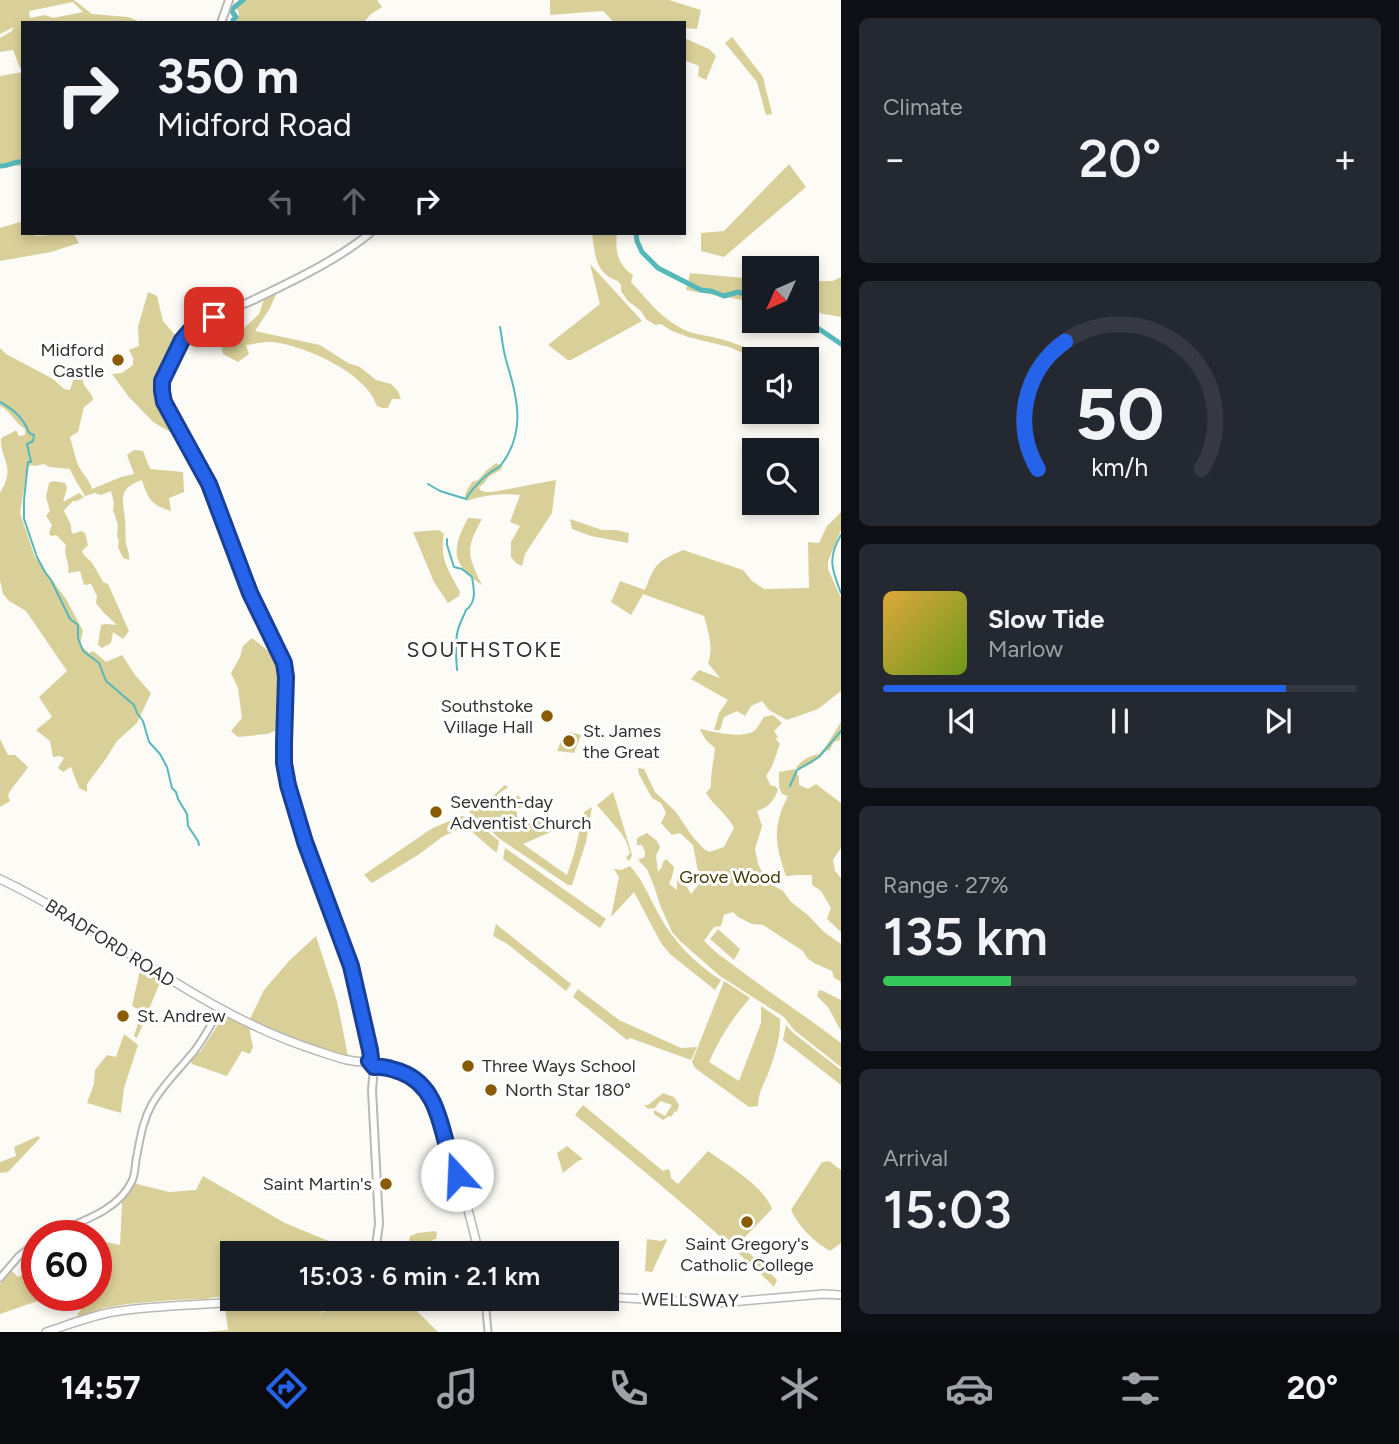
<!DOCTYPE html>
<meta charset="utf-8">
<style>
body{margin:0;font-family:Figtree,sans-serif;background:#242831;color:#f1f3f6;height:100vh;display:flex;flex-direction:column;font-size:26px;white-space:nowrap}
*{box-sizing:border-box;margin:0}
p{font-size:23px;color:#9ea1a6}
.icon{flex:none;width:38px;height:38px;fill:none;stroke:currentColor;stroke-width:2;stroke-linecap:round;stroke-linejoin:round}
.map{position:relative;flex:1;overflow:hidden}
.details{display:flex;flex-direction:column;gap:18px;padding:18px;background:#0d0f14;width:558px}
.details>*{flex:none}
.hud{position:absolute;left:21px;top:21px;width:665px;height:214px;border-radius:0px;box-shadow:0 4px 10px #0003;background:#171b24;color:#f1f3f6;overflow:hidden}
.needle{width:46px;rotate:225deg}
.fabs{position:absolute;left:742px;top:256px;display:grid;gap:14px}
.fabs a{display:grid;place-items:center;width:77px;height:77px;border-radius:0px;background:#171b24;box-shadow:0 4px 10px #0003;font-size:35px}
.speed{position:absolute;left:21px;top:1220px;display:flex;gap:14px;font-size:35px;font-weight:700;text-align:center}
.speed>*{display:grid;place-content:center;width:91px;height:91px;border-radius:50%;background:#171b24;box-shadow:0 4px 10px #0003;line-height:1}
.speed .limit{border:10px solid #d22;background:#fff;color:#111}
.pin{position:absolute;display:grid;place-items:center;width:60px;height:60px;color:#fff;margin:-30px;border-radius:14px;box-shadow:0 4px 10px #0006}
.me{position:absolute;width:77px;margin:-38px;rotate:340deg;stroke-linejoin:round;filter:drop-shadow(0 0 5px #0008)}
.turn{display:flex;align-items:center;gap:24px;height:147px;padding:0 21px;font-size:32px}
.turn .icon{width:91px;height:91px;stroke-width:2.5}
.turn b{display:block;font-size:49px;line-height:60px}
.lanes{display:flex;align-items:center;height:66px;padding:0 21px;background:#0003;justify-content:center;gap:35px;direction:ltr}
.lanes .off{opacity:.35}
.big{font-size:52px;font-weight:600;line-height:1.1}
.details .widget{flex:1;display:flex;flex-direction:column;justify-content:center;gap:10px;min-width:0;padding:0 24px;border-radius:10px;background:#242831}
.details .dial{align-items:center;gap:0}
.dial svg{height:182px;overflow:visible;fill:none;stroke:#363941;stroke-width:7;stroke-linecap:round;text-anchor:middle}
.dial text{fill:#f1f3f6;stroke:none}
.song{display:flex;align-items:center;gap:21px}
.cover{width:84px;height:84px;border-radius:10px;background:linear-gradient(135deg,hsl(40 70% 55%),hsl(80 70% 35%))}
.played{height:7px;border-radius:4px;background:linear-gradient(90deg,#2563eb 85%,#363941 85%)}
.keys{display:flex;justify-content:space-around;direction:ltr}
.heat{display:flex;justify-content:space-between;align-items:center;font-size:38px;direction:ltr}
.charge{height:10px;border-radius:5px;background:linear-gradient(90deg,#34c759 27%,#363941 0)}
.trip{position:absolute;left:220px;top:1241px;width:399px;height:70px;border-radius:0px;background:#171b24;box-shadow:0 4px 10px #0003;font-weight:600;line-height:70px;text-align:center}
.tabs{display:flex;height:112px;justify-content:space-around;align-items:center;background:#090b0e;color:#9ea1a6}
.tabs .icon{width:49px;height:49px}
.tabs .active{color:#2563eb}
.tabs b{font-size:32px;color:#f1f3f6}
main{display:flex;flex:1;min-height:0}
.map>svg:first-child{display:block}
</style>
<main>
<div class="map">
<svg width="841" height="1332" viewBox="0 0 841 1332">
<rect width="100%" height="100%" fill="#fcfbf6"/>
<path fill="#d9cf98" fill-rule="evenodd" d="M0,0H74L92,14L128,17L143,23L170,21L171,23H23V68H20L13,50L0,52V38L12,31L14,27L0,34ZM73,2L83,12L53,18L45,15L30,18L29,11Z
M241,0H377L382,7L371,14L363,23H236L239,14L237,8Z
M550,0H669L701,10L697,29L684,28V23H636V21L614,22L603,11L550,15Z
M732,37L763,77L772,114L766,115L757,82L725,43Z
M684,38L709,49L716,56L706,80L698,76L699,66L684,60Z
M23,72V166C14,164 9,168 0,168V76Z
M789,164L806,187L724,257L701,251V233L724,231Z
M23,221V233H28V234L38,236L73,233L79,243L51,252L0,261V228Z
M592,233H617C615,251 617,264 633,275L631,282C646,298 659,316 679,327C692,335 706,335 721,339C739,344 755,352 772,359H757L729,347L688,337L672,331L661,324L655,325L646,319L641,311L628,301L621,291V285L618,281C595,274 595,254 592,233Z
M590,264L642,321L571,360H568L548,345L600,304Z
M690,273L754,279V302L686,290Z
M841,277V317L807,311V281H833Z
M148,292L157,296L163,321L176,336L179,345L163,374L164,396L184,440L153,422L129,397L112,374L122,373L133,365V358L129,350L139,346L138,327Z
M277,292L270,308L255,331L320,345L348,363L360,367L376,380L391,384L398,391L401,399H392L388,408H382L377,406C367,373 305,346 273,342C265,341 255,344 246,345L249,354L238,362L223,354L221,345L234,338L259,314L265,297Z
M0,348L6,354L53,379L64,389L70,390L77,369L87,365H90C78,389 83,379 93,398L92,401L84,407L78,432L70,437C73,447 75,458 79,467C83,475 90,480 92,489L121,477L134,474L127,455L134,450L143,451L150,469L183,472L184,492L169,498L171,511C151,505 148,499 142,480C117,489 123,499 125,520C126,528 125,536 126,543C127,550 130,553 129,560L123,558L118,547L119,540L117,537L118,525L113,510L114,503L111,491L101,495L95,493L85,496C80,487 74,479 70,469L49,467L44,464L34,466L30,465L27,470L20,513L35,557L66,599L83,631L80,644L89,653L93,651L106,662L122,655L135,675L151,693L137,723L117,741L105,760L87,784V792L79,788L71,767L63,772L58,768L64,758L60,756L53,757L50,741L36,730L52,717L39,697L67,671L26,611L9,601L3,594L0,580V493C5,485 9,476 7,466C5,458 0,447 1,439C4,435 12,434 16,430L19,436L25,435V429C13,421 11,411 0,406Z
M496,463L502,466V468C498,473 492,473 488,478C485,482 484,484 479,487L480,490L485,492H492L556,480L552,513L525,554L522,566L516,563L511,557V542L520,526L510,522L520,495C504,493 482,495 467,501C462,494 469,488 472,482L478,480L486,471Z
M53,481L65,483L67,488L63,502L79,493L84,497L77,501H73L66,508L64,511L71,525V530L73,534L81,531L85,533L88,545L82,551C84,557 88,558 92,563C96,569 100,576 103,582L108,584L129,631L123,639L113,632L111,643L102,648L98,645L101,625L106,624L117,625L103,612L96,603L97,596L91,584L84,585L80,571L68,573C70,560 63,557 66,545L56,535L51,536L49,533L52,525L46,516L50,511L46,497L49,483Z
M841,512V530L828,561V569L841,598V691L818,709L787,720L769,710L762,701L751,706L745,716L737,711L724,717L720,730H714L719,713L728,700L691,679L699,670L720,678L708,663C714,648 708,631 704,616L643,594L631,615L611,602L620,581L645,590C655,564 656,562 683,550L743,570L752,581L764,589L809,588L808,542L819,543L827,526Z
M468,518L482,519C465,550 467,554 482,585C451,564 451,550 468,518Z
M570,519L602,530H616L629,533L628,543L591,536L572,529Z
M439,530L444,534C439,559 449,571 460,592L459,596L448,603L434,582L413,532Z
M252,638L278,659L284,671L280,729L267,734L238,737L231,731L242,718L238,688L231,673L240,657L243,646Z
M773,715L782,723L774,731L778,737L776,739L780,744C775,757 774,765 766,776L771,786H775L778,790C773,802 769,807 757,811L762,826L755,849L758,864L765,877L772,885L783,891L791,902L808,915L824,932L841,944V984L840,981L834,978L832,971L814,963L807,958L803,951L763,925L752,924L738,917L733,912L724,915L721,926L714,927L704,941C711,947 717,954 725,959C763,988 803,1014 841,1043V1067L794,1030L784,1017L720,976L680,941L672,932L660,905L654,886L647,869L638,860L645,857V852L642,845H637V838L647,833L657,841L660,847L656,856L658,872L662,867L663,862L666,859L674,867L672,877L669,884L677,890V874L680,875L691,894L700,883L693,845L680,833L672,835L661,823L666,813L661,803L652,798L639,774L638,768L644,769L655,792L676,812L692,836L704,849L709,852L724,847L734,828C728,815 714,806 706,793L711,787C710,778 714,758 715,748L706,740L700,730L701,729C714,732 742,739 754,731C758,728 760,722 764,717Z
M841,722L840,740L834,742L829,751L827,750L813,763L799,770L796,768C800,761 811,755 819,754L826,746Z
M570,732L581,735L574,753L557,751L563,737Z
M0,739L8,755H15L28,767C22,777 13,785 8,795L10,801L0,807Z
M795,769L799,777V785L808,789L816,784L841,803V848L833,860L835,871L841,878V932L827,919L831,908L821,891L812,885V875H798L786,876C775,844 772,827 788,796L782,794L779,787V772Z
M505,785L508,787L497,795L501,804L510,803L518,795L526,806L516,809L518,820L526,822L539,815L562,827L523,844L567,875L574,854L584,812L592,807L586,842L572,885H568L500,839L469,812L494,795Z
M613,792L632,855L629,861L626,858L630,853L626,841L621,833L597,805Z
M461,816L471,818L499,841L497,852L494,851L469,829L463,828L458,829L442,837L418,855L372,883L364,875L368,872L431,829Z
M505,848L606,919L600,928L503,859Z
M630,866C643,880 649,897 658,913C673,941 694,963 721,980L715,990L670,954L661,943L634,892L611,917L619,877L614,869L621,870Z
M496,924L571,984L566,991L506,943L493,936Z
M718,929L740,949L734,960L710,939Z
M316,936L337,1001L348,1056L285,1037L249,1021L264,990L289,961Z
M141,966L162,978L137,1038L134,1036L142,1011L132,1006Z
M724,981L750,998C733,1017 719,1039 709,1062L739,1081L761,1023V1006L780,1019C781,1038 774,1057 768,1074C763,1085 758,1094 758,1106L749,1107L695,1068L692,1062Z
M578,989L619,1020L681,1048L697,1047L691,1060L630,1038L627,1040L573,997Z
M819,990L823,991L841,1000V1031L828,1007L817,996Z
M223,1013L249,1027L253,1047L250,1054L242,1051L227,1076L192,1064L190,1061L201,1051L219,1023L216,1021L220,1014Z
M786,1025L792,1032L841,1070V1085L783,1040Z
M124,1034L138,1045L124,1088L121,1113L87,1103L94,1084L95,1070L107,1055L116,1057Z
M663,1093L674,1097L679,1105L677,1112L675,1111L671,1117L669,1116L663,1120L654,1114V1110L665,1116L672,1105L660,1101L655,1108L648,1109L644,1105H648Z
M583,1105L663,1171L668,1169L670,1171L671,1178L678,1184L708,1151C727,1165 764,1186 772,1209L739,1243L777,1280L774,1287C712,1226 643,1170 575,1115Z
M38,1136L40,1138L8,1172L0,1173V1162L16,1156L14,1147Z
M567,1146L583,1159L578,1161L563,1173L557,1153Z
M829,1161L841,1170V1243L830,1251C814,1242 799,1227 791,1210L822,1162Z
M203,1176L285,1223L336,1244L335,1253H233V1297H215L206,1299L173,1300L127,1304L104,1308L80,1317L77,1314L81,1310L75,1295H96V1240L120,1245L122,1204L120,1202L133,1183L169,1192L196,1190Z
M435,1231L437,1233L436,1239H434L432,1241L434,1243L427,1249L415,1247L409,1240L410,1236L418,1233Z
M647,1239L661,1241L665,1239L667,1240L652,1272L645,1271Z
M37,1267V1295H62L52,1296L0,1314V1284L11,1270L18,1277Z
M297,1299H323L326,1309L319,1314L351,1299H405L438,1332H205L228,1330L225,1308L275,1305Z"/>
<g fill="none" stroke-linecap="round" stroke-linejoin="round">
<path stroke="#56b8ba" stroke-width="2" d="M0,402C13,409 24,418 29,433L34,435L33,441L27,444L31,462H28L24,500V519L37,557L45,572L51,580L70,619L78,625V638L83,651L99,663L106,681L134,705L137,713L143,721L149,742L160,754L167,767L172,788L176,792L178,799L187,814L188,826L198,841L199,845
M428,484L440,491L466,499C471,490 480,481 488,474C492,471 497,469 501,465C527,431 517,397 506,360C503,350 502,338 500,327
M841,535C827,558 832,570 841,593
M447,539V545L454,567L462,569L472,577C474,589 477,602 466,610C463,618 458,626 457,634C455,646 456,658 457,670
M790,786L797,770L819,757L841,731"/>
<path stroke="#56b8ba" stroke-width="5" d="M234,23L233,20L236,17L231,10L243,0
M0,166C9,167 15,160 23,162
M636,233L637,241L642,252L658,268L701,290L711,291L724,296L738,292L754,297
M806,320L841,344"/>
<defs>
<path id="tertiary" d="M48,1236C77,1222 117,1213 132,1181C135,1175 135,1167 136,1160C140,1140 142,1122 152,1104C164,1083 181,1068 195,1050C205,1037 212,1023 220,1008
M0,1278L19,1256L37,1242
M485,1298L488,1332"/>
<path id="secondary" d="M221,23L229,0
M369,1061L371,1058L370,1050L351,966L305,842L288,784L284,763L283,726L286,677L285,667L250,593L209,484L164,402C163,395 160,387 162,380C166,368 184,333 195,326C211,316 232,309 249,302C287,284 338,260 370,233
M374,1067L372,1090L379,1224L375,1253"/>
<path id="primary" d="M0,879C109,931 201,1014 318,1051C333,1056 353,1064 369,1061L374,1067C384,1066 392,1069 401,1072C448,1089 435,1139 456,1174
M455.5 1171a4.5 4.5 0 1 1 9 0a4.5 4.5 0 1 1-9 0Z
M457,1175L461,1182L479,1253
M607,1297L719,1303L823,1294L841,1295
M46,1332C68,1325 90,1316 113,1312C166,1303 221,1306 274,1298"/>
</defs>
<use href="#tertiary" stroke="#b9b8b3" stroke-width="9"/>
<use href="#secondary" stroke="#b9b8b3" stroke-width="10"/>
<use href="#primary" stroke="#b9b8b3" stroke-width="10"/>
<use href="#tertiary" stroke="#fff" stroke-width="5"/>
<use href="#secondary" stroke="#fff" stroke-width="6"/>
<use href="#primary" stroke="#fff" stroke-width="7"/>
</g>
<g fill="none" stroke-linecap="round" stroke-linejoin="round">
<defs>
<path id="route" d="M214,317L194,326L182,340L162,381V391L164,402L209,484L250,593L284,663L286,677L284,743V763L288,785L305,842L351,966L370,1050L371,1058L369,1061L374,1067C384,1066 392,1069 401,1072C436,1085 440,1123 449,1154C451,1162 452,1168 457,1175"/>
</defs>
<use href="#route" stroke="#184099" stroke-width="18"/>
<use href="#route" stroke="#2563eb" stroke-width="12"/>
</g>
<g fill="#895b00" stroke="#fff" stroke-width="2.5">
<circle cx="118" cy="360" r="7"/>
<circle cx="547" cy="716" r="7"/>
<circle cx="569" cy="741" r="7"/>
<circle cx="436" cy="812" r="7"/>
<circle cx="123" cy="1016" r="7"/>
<circle cx="468" cy="1066" r="7"/>
<circle cx="491" cy="1090" r="7"/>
<circle cx="386" cy="1184" r="7"/>
<circle cx="747" cy="1222" r="7"/>
</g>
<g text-anchor="middle" dominant-baseline="central" stroke-width="6" stroke-linejoin="round" paint-order="stroke">
<g font-size="18" fill="#31312f" stroke="#fff" text-anchor="start">
<text x="104" y="350" text-anchor="end">Midford<tspan x="104" dy="21">Castle</tspan></text>
<text x="533" y="706" text-anchor="end">Southstoke<tspan x="533" dy="21">Village Hall</tspan></text>
<text x="583" y="731">St. James<tspan x="583" dy="21">the Great</tspan></text>
<text x="450" y="802">Seventh-day<tspan x="450" dy="21">Adventist Church</tspan></text>
<text x="137" y="1016">St. Andrew</text>
<text x="482" y="1066">Three Ways School</text>
<text x="505" y="1090">North Star 180°</text>
<text x="372" y="1184" text-anchor="end">Saint Martin's</text>
<text x="747" y="1244" text-anchor="middle">Saint Gregory's<tspan x="747" dy="21">Catholic College</tspan></text>
</g>
<g font-size="18" fill="#413800" stroke="#fff">
<text x="730" y="877">Grove Wood</text>
</g>
<g font-size="18" fill="#31312f" stroke="#fff">
<text transform="translate(110 943) rotate(32)">BRADFORD ROAD</text>
<text transform="translate(690 1300) rotate(1)">WELLSWAY</text>
</g>
<g font-size="21" letter-spacing="2" fill="#31312f" stroke="#fff">
<text x="485" y="649">SOUTHSTOKE</text>
</g>
</g>
</svg>
<div class="fabs">
<a><svg class="needle" viewBox="-14 -14 28 28"><path d="M0-13l5 13h-10z" fill="#e53935"/><path d="M0 13l5-13h-10z" fill="#9ea1a6"/></svg></a>
<a><svg class="icon" aria-label="sound" viewBox="0 0 24 24"><path d="M4 9h4l5-4v14l-5-4H4zM17 9q2 3 0 6"/></svg></a>
<a><svg class="icon" aria-label="search" viewBox="0 0 24 24"><circle cx="10" cy="10" r="6"/><path d="M15 15l6 6"/></svg></a>
</div>
<div class="speed"><div class="limit">60</div></div>
<div class="pin" style="left:214px;top:317px;background:#d93025"><svg class="icon" aria-label="arrive" viewBox="0 0 24 24"><path d="M6 21V4h12l-3 4 3 4H6"/></svg></div>
<svg class="me" style="left:457px;top:1175px" viewBox="-20 -20 40 40"><circle r="19" fill="#fff"/><path d="M0-13L10 11 0 6-10 11z" fill="#2563eb"/></svg>
<div class="trip">15:03 · 6 min · 2.1 km</div>
<div class="hud">
<div class="turn"><svg class="icon" aria-label="right" viewBox="0 0 24 24"><path d="M7 20v-9h11M14 6l5 5-5 5"/></svg><div><b>350 m</b>Midford Road</div></div>
<div class="lanes"><svg class="icon off" aria-label="left" viewBox="0 0 24 24"><path d="M17 20v-9H6M10 6l-5 5 5 5"/></svg><svg class="icon off" aria-label="ahead" viewBox="0 0 24 24"><path d="M12 20V5M6 11l6-6 6 6"/></svg><svg class="icon" aria-label="right" viewBox="0 0 24 24"><path d="M7 20v-9h11M14 6l5 5-5 5"/></svg></div>
</div>
</div>
<section class="details">
<div class="widget"><p>Climate</p>
<div class="heat"><a>−</a><b class="big">20°</b><a>+</a></div>
</div>
<div class="widget dial"><svg viewBox="0 0 100 80">
<path d="M14 69A42 42 0 1 1 86 69"/>
<path d="M14 69A42 42 0 0 1 26 13" stroke="#2563eb"/>
<text x="50" y="56" font-size="32" font-weight="700">50</text>
<text x="50" y="72" font-size="11">km/h</text>
</svg></div>
<div class="widget">
<div class="song"><i class="cover"></i><div><b>Slow Tide</b><p>Marlow</p></div></div>
<div class="played"></div>
<div class="keys"><svg class="icon" aria-label="previous" viewBox="0 0 24 24"><path d="M18 5L8 12l10 7zM5 5v14"/></svg><svg class="icon" aria-label="pause" viewBox="0 0 24 24"><path d="M8 5v14M16 5v14"/></svg><svg class="icon" aria-label="next" viewBox="0 0 24 24"><path d="M6 5l10 7-10 7zM19 5v14"/></svg></div>
</div>
<div class="widget"><p>Range · 27%</p><b class="big">135 km</b><div class="charge"></div></div>
<div class="widget"><p>Arrival</p><b class="big">15:03</b></div>
</section>
</main>
<nav class="tabs">
<b>14:57</b>
<svg class="icon active" aria-label="directions" viewBox="0 0 24 24"><path d="M12 3l9 9-9 9-9-9zM9 14v-3h6M13 9l2 2-2 2"/></svg>
<svg class="icon" aria-label="music" viewBox="0 0 24 24"><path d="M9 18V5l10-2v13"/><circle cx="6" cy="18" r="3"/><circle cx="16" cy="16" r="3"/></svg>
<svg class="icon" aria-label="phone" viewBox="0 0 24 24"><path d="M5 4h4l2 5-3 2q2 4 5 5l2-3 5 2v4C11 20 4 13 5 4z"/></svg>
<svg class="icon" aria-label="climate" viewBox="0 0 24 24"><path d="M12 3v18M4 7l16 10M4 17L20 7"/></svg>
<svg class="icon" aria-label="car" viewBox="0 0 24 24"><path d="M5 17H2v-5l4-1 3-4h7l3 4 3 1v5h-3M9 17h6M6 11h13"/><circle cx="7" cy="17" r="2"/><circle cx="17" cy="17" r="2"/></svg>
<svg class="icon" aria-label="filters" viewBox="0 0 24 24"><path d="M4 7h16M4 17h16"/><circle cx="9" cy="7" r="2"/><circle cx="15" cy="17" r="2"/></svg>
<b>20°</b>
</nav>
